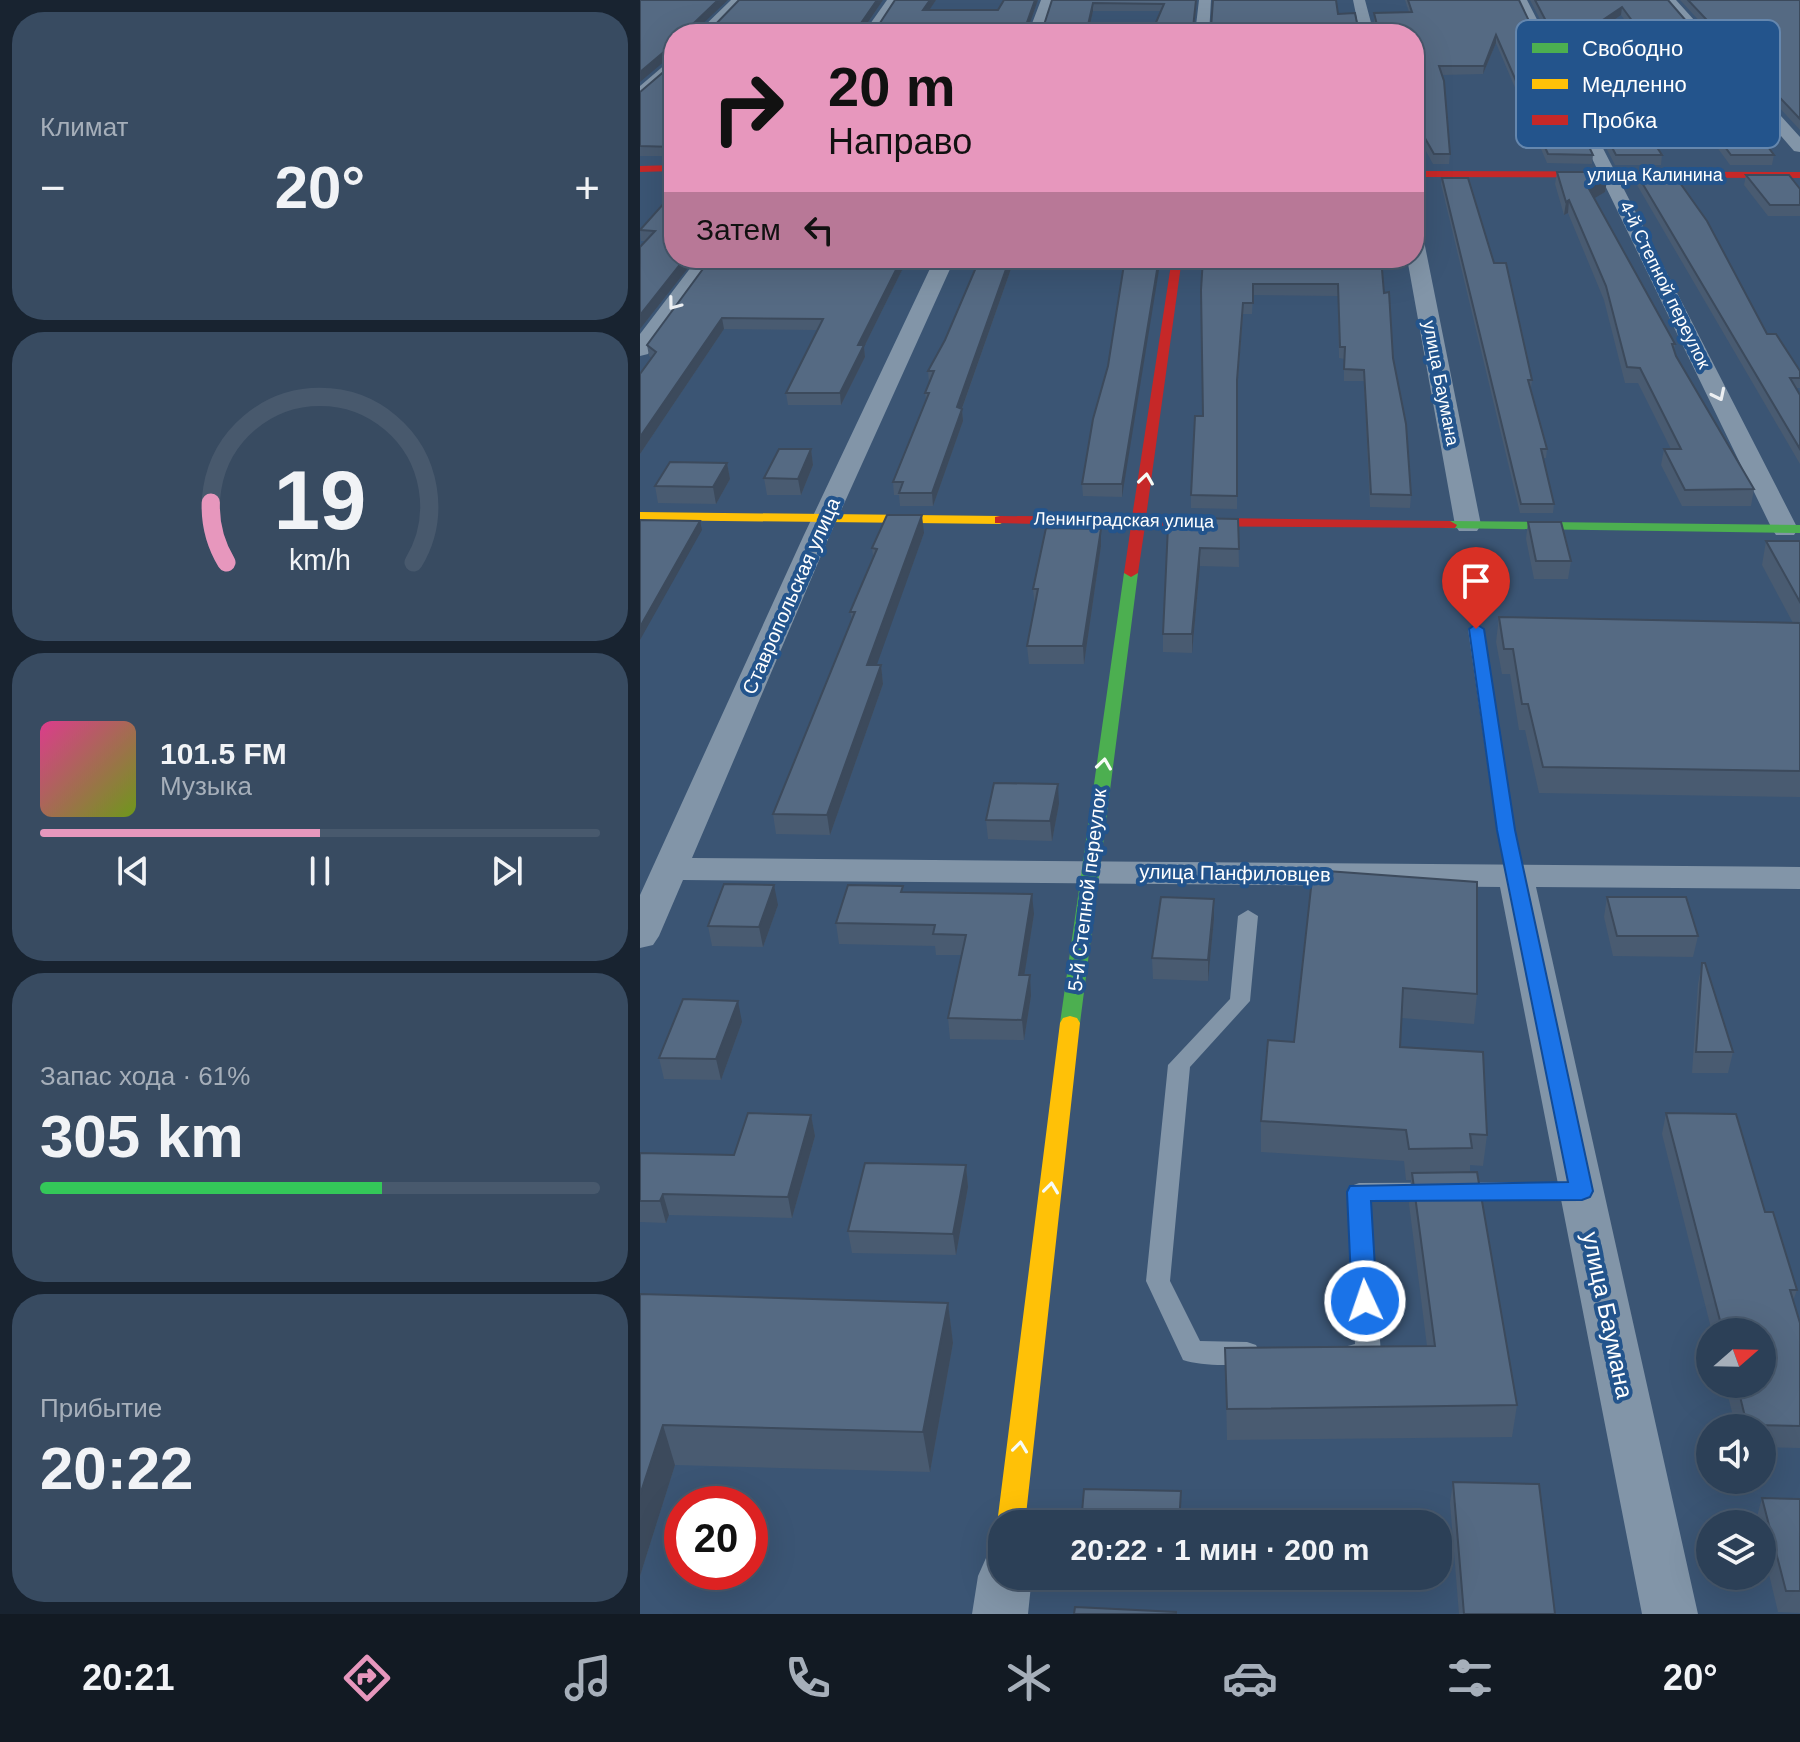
<!DOCTYPE html>
<html lang="ru">
<meta charset="utf-8">
<style>
body{margin:0;font-family:Helvetica,sans-serif;background:#384b61;color:#f1f3f6;height:100vh;display:flex;flex-direction:column;font-size:30px;white-space:nowrap}
*{box-sizing:border-box;margin:0}
p{font-size:26px;color:#a6afba}
.icon{flex:none;width:44px;height:44px;fill:none;stroke:currentColor;stroke-width:2;stroke-linecap:round;stroke-linejoin:round}
.map{position:relative;flex:1;overflow:hidden}
.drawer{display:flex;flex-direction:column;gap:12px;padding:12px;background:#182330;width:640px}
.drawer>*{flex:none}
.banner{position:absolute;left:24px;top:24px;width:760px;height:244px;border-radius:32px;box-shadow:0 8px 32px #0002,0 0 0 2px #48596d;background:#e797bd;color:#111;overflow:hidden}
.needle{width:52px;rotate:70deg}
.controls{position:absolute;left:1056px;top:1318px;display:grid;gap:16px}
.controls a{display:grid;place-items:center;width:80px;height:80px;border-radius:50%;background:#2c4057;box-shadow:0 8px 32px #0002,0 0 0 2px #48596d;font-size:40px}
.speed{position:absolute;left:24px;top:1486px;display:flex;gap:16px;font-size:40px;font-weight:700;text-align:center}
.speed>*{display:grid;place-content:center;width:104px;height:104px;border-radius:50%;background:#2c4057;box-shadow:0 8px 32px #0002,0 0 0 2px #48596d;line-height:1}
.speed .limit{border:12px solid #d22;background:#fff;color:#111}
.pin{position:absolute;display:grid;place-items:center;width:68px;height:68px;color:#fff;margin:-82px -34px;border-radius:50% 50% 50% 0;rotate:-45deg;box-shadow:0 0 8px #0007}
.pin .icon{rotate:45deg}
.me{position:absolute;width:88px;margin:-44px;rotate:357deg;stroke-linejoin:round;filter:drop-shadow(0 0 6px #0008)}
.turn{display:flex;align-items:center;gap:28px;height:168px;padding:0 32px;font-size:36px}
.turn .icon{width:104px;height:104px;stroke-width:2.5}
.turn b{display:block;font-size:56px;line-height:68px}
.then{display:flex;align-items:center;height:76px;padding:0 32px;background:#0003;gap:16px;font-size:30px}
.big{font-size:60px;font-weight:700;line-height:1.1}
.drawer .card{flex:1;display:flex;flex-direction:column;justify-content:center;gap:12px;min-width:0;padding:0 28px;border-radius:32px;background:#384b61}
.drawer .dial{align-items:center;gap:0}
.dial svg{height:208px;overflow:visible;fill:none;stroke:#48596d;stroke-width:7;stroke-linecap:round;text-anchor:middle}
.dial text{fill:#f1f3f6;stroke:none}
.song{display:flex;align-items:center;gap:24px}
.cover{width:96px;height:96px;border-radius:12px;background:linear-gradient(135deg,hsl(330 70% 55%),hsl(80 70% 35%))}
.played{height:8px;border-radius:4px;background:linear-gradient(90deg,#e797bd 50%,#48596d 50%)}
.keys{display:flex;justify-content:space-around;direction:ltr}
.heat{display:flex;justify-content:space-between;align-items:center;font-size:44px;direction:ltr}
.charge{height:12px;border-radius:6px;background:linear-gradient(90deg,#34c759 61%,#48596d 0)}
.trip{position:absolute;left:348px;top:1510px;width:464px;height:80px;border-radius:32px;background:#2c4057;box-shadow:0 8px 32px #0002,0 0 0 2px #48596d;font-weight:700;line-height:80px;text-align:center}
.menu{display:flex;height:128px;justify-content:space-around;align-items:center;background:#121a23;color:#a6afba}
.menu .icon{width:56px;height:56px}
.menu .on{color:#e797bd}
.menu b{font-size:36px;color:#f1f3f6}
main{display:flex;flex:1;min-height:0}
.map>svg:first-child{display:block}
</style>
<main>
<section class="drawer">
<div class="card"><p>Климат</p>
<div class="heat"><a>−</a><b class="big">20°</b><a>+</a></div>
</div>
<div class="card dial"><svg viewBox="0 0 100 80">
<path d="M14 69A42 42 0 1 1 86 69"/>
<path d="M14 69A42 42 0 0 1 8 46" stroke="#e797bd"/>
<text x="50" y="56" font-size="32" font-weight="700">19</text>
<text x="50" y="72" font-size="11">km/h</text>
</svg></div>
<div class="card">
<div class="song"><i class="cover"></i><div><b>101.5 FM</b><p>Музыка</p></div></div>
<div class="played"></div>
<div class="keys"><svg class="icon" aria-label="previous" viewBox="0 0 24 24"><path d="M18 5L8 12l10 7zM5 5v14"/></svg><svg class="icon" aria-label="pause" viewBox="0 0 24 24"><path d="M8 5v14M16 5v14"/></svg><svg class="icon" aria-label="next" viewBox="0 0 24 24"><path d="M6 5l10 7-10 7zM19 5v14"/></svg></div>
</div>
<div class="card"><p>Запас хода · 61%</p><b class="big">305 km</b><div class="charge"></div></div>
<div class="card"><p>Прибытие</p><b class="big">20:22</b></div>
</section>
<div class="map">
<svg width="1160" height="1614" viewBox="0 0 1160 1614">
<rect width="100%" height="100%" fill="#3b5574"/>
<g fill="none" stroke-linecap="round" stroke-linejoin="round">
<path fill="#8295a8" fill-rule="evenodd" d="M836,624L844,629L875,830L885,876L876,882L867,876L857,830L828,629Z
M608,910L618,916L610,1001L550,1067L530,1281L560,1341L607,1342L616,1345L620,1353L616,1361C597,1367 562,1366 543,1360L506,1281L528,1065L590,999L598,916Z
M942,1182L950,1185L954,1191L950,1197L942,1200L731,1201L741,1355L737,1363L728,1366L704,1363L700,1355L704,1347L715,1344L707,1192L711,1186L719,1183Z"/>
<path fill="#8295a8" fill-rule="evenodd" d="M91,0H104L71,34H56Z
M247,0H260L237,34H223Z
M401,0H413L402,34H388Z
M559,0H571L569,34H555Z
M713,0H725L734,34H720Z
M875,0H887L1158,529L1154,535H1136L1132,529Z
M1023,0H1036L1160,137V152L1154,151Z
M34,57V69L0,99V86Z
M774,235L784,241L841,525L837,531H819L815,525L767,258H774Z
M58,258H78L8,354L0,356V334Z
M295,258H315L189,537L52,858L1160,867V889L896,887L1058,1614H1002L860,887L43,880L19,936L13,945L0,948V895L163,537Z
M362,1552V1576H392L388,1614H332L338,1576L346,1558Z"/>
<path fill="#4caf50" fill-rule="evenodd" d="M810,521L1160,525V533L805,528L803,525Z
M491,569L498,573L440,1023L437,1028H423L420,1023L484,573Z"/>
<path fill="#ffc107" fill-rule="evenodd" d="M0,512L360,516L367,520L360,524L0,520Z
M430,1016L437,1018L440,1023L385,1524H362V1533L357,1524L420,1023L423,1018Z"/>
<path fill="#c62828" fill-rule="evenodd" d="M34,165V171L0,172V166Z
M774,171L1160,172V178L774,177Z
M532,258H542L506,517L810,521L817,525L815,528L505,526L498,573L491,577L484,573L491,526L355,523V517L360,516L492,517Z"/>
</g>
<path fill="#495b71" d="M0,0L58,28H72L99,0H243L225,27L236,29L255,0H296L289,10H358L398,0L388,28H403L412,0H557L554,28H571L698,14L718,28L734,29L735,28L734,21V13L769,12L765,0H879L953,155L952,164L907,163L856,43L843,74L802,75L810,154L809,164H793L781,142H774V34H511L521,11H453L448,34H34V55H32Z
M890,0H1028L1099,92L1091,98L1134,155L1132,165H1090L981,15L945,40L1022,155L1021,165H975Z
M1040,0H1160V130Z
M34,63V156H0V92Z
M917,172L967,180L965,192L954,198L1035,344L1034,350L1036,356L1114,489L1111,506H1042L1021,465L1024,449H1031L998,383H985L964,300L928,213L924,215L915,184Z
M1106,175L1160,189V216H1128L1104,185Z
M998,176L1127,334L1160,371V388H1156L1160,395V464L997,185Z
M802,178L854,263L892,380L891,388H890L907,449L906,458H903L914,504L913,513H880L801,184Z
M34,192V258H56L0,329V247L5,241H1L0,230Z
M224,258H268L224,347L225,357L201,405H148L146,393L177,330L84,329L0,454V374L12,358L9,356L7,345Z
M340,258H416L413,266H372L322,409L323,421L293,506H260L259,495H254L253,482L286,399L285,393L289,383L288,371L305,340Z
M485,258L482,497L443,496L442,484L468,366Z
M563,258L744,293L771,495L770,508L730,507L724,381H704V359L699,358L698,296L613,295L612,314H603L597,391V509L551,508V495L563,416Z
M171,449L173,465L161,495H127L124,478Z
M87,463L90,479L76,504L18,503L15,486Z
M598,519L599,567L560,566L552,653L523,652V634L549,526Z
M888,522L931,561L928,579H894L886,539Z
M284,533L236,665H241L243,684L190,835L136,834L133,814L212,620L210,612L233,556L232,548Z
M1126,541H1160V797L899,793L885,730H879L870,674H862L856,642L859,617L1153,623L1122,565Z
M461,546L444,664H389L387,646L395,607L393,589Z
M419,804L412,841L348,839L346,820Z
M673,870L837,994L834,1024L762,1018L760,1047L847,1135L843,1166L830,1165V1172L877,1405L872,1437L587,1440L585,1348L787,1346L769,1204L771,1180H766L764,1161L621,1152V1121L654,1042Z
M264,892L394,914L384,975L391,996L384,1040L310,1039L308,1018L322,955H296L295,946L199,944L196,923Z
M967,897L1058,936L1053,957L973,956L964,917Z
M574,899V919L568,981L513,979L512,958Z
M138,905L123,947L72,946L68,926Z
M1062,963L1093,1052L1088,1073H1052L1058,984Z
M102,1022L81,1080L24,1079L19,1058Z
M1026,1113L1125,1212L1157,1290L1153,1301L1160,1323V1448L1122,1447V1428H1096L1085,1384H1122V1332H1072L1022,1134Z
M171,1115L175,1136L152,1218L29,1215L26,1223L0,1222V1153L94,1155Z
M326,1165L328,1187L316,1255L212,1253L208,1231Z
M0,1294L308,1303L313,1343L290,1472L35,1465L0,1576Z
M813,1482L915,1614H819L810,1503Z
M1122,1498L1160,1499V1613L1138,1612L1122,1545V1524H1117L1116,1520Z"/>
<path fill="#3c4a5c" d="M78,0H88L54,32V34L53,24Z
M237,0H243L220,34L219,26Z
M290,0H296L284,18L283,10Z
M395,0H398L386,34L385,28Z
M453,3V11L448,34H446Z
M982,7L981,15L941,43L942,34Z
M856,35V43L843,74L844,66Z
M31,46L32,55L0,82V72Z
M1100,83L1099,92L1086,102L1088,93Z
M967,180L965,192L948,202L949,189Z
M929,200L928,213L924,215L926,202Z
M45,258H56L0,329V315Z
M262,258H268L224,347L225,357L201,405L200,393L218,345Z
M370,258H372V266L320,414L322,409L323,421L293,506L292,493L317,407Z
M519,258H521L482,497V484Z
M82,318L84,329L0,454V437Z
M171,449L173,465L161,495L158,479Z
M87,463L90,479L76,504L73,487Z
M282,515L284,533L230,684L227,665Z
M60,521L62,530L0,640V627Z
M461,529V546L444,664L443,646Z
M560,548V566L552,653V634Z
M241,665L243,684L190,835L187,815Z
M418,784L419,804L412,841L410,821Z
M134,885L138,905L123,947L119,927Z
M392,894L394,914L381,996L379,975Z
M574,899V919L568,981V960Z
M390,975L391,996L384,1040L382,1020Z
M98,1001L102,1022L81,1080L76,1059Z
M171,1115L175,1136L152,1218L148,1197Z
M326,1165L328,1187L316,1255L313,1234Z
M23,1194L29,1215L26,1223L20,1201Z
M308,1303L313,1343L290,1472L283,1432Z
M23,1425L35,1465L0,1576V1495Z"/>
<path fill="#556a83" stroke="#3c4a5c" stroke-width="2" d="M0,0H78L53,24V28H72L99,0H237L219,26L236,29L255,0H290L283,10H358L364,0H395L385,28H403L412,0H556L553,28H571L573,0H696L698,14L715,13L718,28L734,29L737,25L734,13L772,12L768,0H879L953,155L908,154L856,35L844,66H799L804,81L810,154H794L782,133L774,132V34H511L524,4L453,3L446,34H34V47L31,46L0,72Z
M895,0H1028L1100,83L1088,93L1134,155H1091L982,7L942,34L1022,155H976Z
M1048,0H1160V119Z
M34,63V147L0,146V92Z
M917,172H963L967,180L949,189L1035,344H1032L1036,356L1114,489L1045,490L1024,449H1041L1000,368L987,367L966,286L929,200L926,202Z
M1106,175H1149L1160,189V205H1130Z
M998,176H1035L1067,221L1127,334H1136L1160,371V378H1150L1160,395V449Z
M802,178H828L854,263H866L892,380H888L907,449H901L914,504H881Z
M34,192V258H45L0,315V247L15,231L0,230Z
M71,258H262L218,345H224L200,393H146L183,319L82,318L0,437V374L16,352L7,345Z
M340,258H370L317,407L322,409L292,493H259L263,482H253L289,393H285L294,371H288L305,340Z
M485,258H519L482,484H442L453,419L468,366Z
M563,258H741L744,293L749,292L753,358L766,424L771,495L731,494L724,370L704,369L705,347H700L698,284H613V303H603L597,380V496L551,495L555,416H563L561,290Z
M139,449H171L158,479L124,478Z
M30,462L87,463L73,487L15,486Z
M247,515H282L227,665H241L187,815L133,814L215,612H210L237,549L232,548Z
M549,518L598,519L599,549L560,548L552,634H523L528,526H549Z
M0,520L60,521L0,627Z
M888,522H921L931,561H896Z
M406,528L461,529L443,646H387L398,589H393Z
M1126,541H1160V602Z
M859,617L1160,623V771L903,767L888,704H882L873,649H864Z
M354,783L418,784L410,821L346,820Z
M673,870L837,882V994L763,988L760,1047L843,1052L847,1135L830,1134L832,1148L769,1149L766,1130L621,1121L628,1040L654,1042Z
M84,884L134,885L119,927L68,926Z
M208,885L263,886L261,892L392,894L379,975H390L382,1020L308,1018L326,935L293,934L295,925L196,923Z
M521,897L574,899L568,960L512,958Z
M967,897H1046L1058,936H977Z
M1062,963H1065L1093,1052H1056Z
M43,999L98,1001L76,1059L19,1058Z
M108,1113L171,1115L148,1197L23,1194L20,1201H0V1153L94,1155Z
M1026,1113L1096,1114L1125,1212H1133L1157,1290H1150L1160,1323V1426L1107,1425L1097,1384H1122V1332H1083Z
M225,1163L326,1165L313,1234L208,1231Z
M837,1172L877,1405L587,1409L585,1348L795,1346L772,1173Z
M0,1294L308,1303L283,1432L23,1425L0,1495Z
M813,1482L899,1484L915,1614H824Z
M444,1489L541,1491L539,1524H441Z
M1122,1498L1160,1499V1591H1146Z
M435,1607L536,1612V1614H434Z"/>
<defs><path id="oneway-chevron" d="M-2-3.5L2.5 0L-2 3.5" fill="none" stroke-width="1.6" stroke-linecap="round" stroke-linejoin="round" transform="scale(2)"/></defs>
<g stroke="#eceff2">
<use href="#oneway-chevron" transform="translate(34 304) rotate(127)"/>
<use href="#oneway-chevron" transform="translate(1079 395) rotate(64)"/>
</g>
<g stroke="#f6fbf6">
<use href="#oneway-chevron" transform="translate(506 479) rotate(-82)"/>
<use href="#oneway-chevron" transform="translate(464 764) rotate(-82)"/>
<use href="#oneway-chevron" transform="translate(411 1188) rotate(-83)"/>
<use href="#oneway-chevron" transform="translate(380 1447) rotate(-83)"/>
</g>
<path fill="#1a73e8" stroke="#114b97" stroke-width="2" d="M836,624L844,629L875,830L953,1191L950,1197L942,1200L731,1201L737,1301L734,1308L725,1311L716,1308L712,1301L707,1192L710,1186L928,1182L857,830L829,629Z"/>
<g text-anchor="middle" dominant-baseline="central" stroke-width="8" stroke-linejoin="round" paint-order="stroke">
<g font-size="18" fill="#fff" stroke="#23548c">
<text x="1015" y="175">улица Калинина</text>
<text transform="translate(1025 285) rotate(64)">4-й Степной переулок</text>
<text transform="translate(801 383) rotate(79)">улица Баумана</text>
<text transform="translate(484 520) rotate(1)">Ленинградская улица</text>
</g>
<g font-size="20" fill="#fff" stroke="#23548c">
<text transform="translate(151 596) rotate(-66)">Ставропольская улица</text>
<text transform="translate(595 873) rotate(1)">улица Панфиловцев</text>
<text transform="translate(447 890) rotate(-83)">5-й Степной переулок</text>
</g>
<g font-size="24" fill="#fff" stroke="#23548c">
<text transform="translate(968 1315) rotate(78)">улица Баумана</text>
</g>
</g>
<rect x="876" y="20" width="264" height="128" rx="12" fill="#23548c" stroke="#6587ae" stroke-width="2"/>
<rect x="892" y="43" width="36" height="10" fill="#4caf50"/>
<rect x="892" y="79" width="36" height="10" fill="#ffc107"/>
<rect x="892" y="115" width="36" height="10" fill="#c62828"/>
<g font-size="22" fill="#fff">
<text x="942" y="56">Свободно</text>
<text x="942" y="92">Медленно</text>
<text x="942" y="128">Пробка</text>
</g>
</svg>
<div class="controls">
<a><svg class="needle" viewBox="-14 -14 28 28"><path d="M0-13l5 13h-10z" fill="#e53935"/><path d="M0 13l5-13h-10z" fill="#a6afba"/></svg></a>
<a><svg class="icon" aria-label="sound" viewBox="0 0 24 24"><path d="M4 9h4l5-4v14l-5-4H4zM17 9q2 3 0 6"/></svg></a>
<a><svg class="icon" aria-label="layers" viewBox="0 0 24 24"><path d="M12 4l9 5-9 5-9-5zM3 14l9 5 9-5"/></svg></a>
</div>
<div class="speed"><div class="limit">20</div></div>
<div class="pin" style="left:836px;top:629px;background:#d93025"><svg class="icon" aria-label="arrive" viewBox="0 0 24 24"><path d="M6 21V4h12l-3 4 3 4H6"/></svg></div>
<svg class="me" style="left:725px;top:1301px" viewBox="-20 -20 40 40"><circle r="17" fill="#1a73e8" stroke="#fff" stroke-width="3"/><path d="M0-11L8 9 0 5-8 9z" fill="#fff"/></svg>
<div class="trip">20:22 · 1 мин · 200 m</div>
<div class="banner">
<div class="turn"><svg class="icon" aria-label="right" viewBox="0 0 24 24"><path d="M7 20v-9h11M14 6l5 5-5 5"/></svg><div><b>20 m</b>Направо</div></div>
<div class="then">Затем<svg class="icon" aria-label="left" viewBox="0 0 24 24"><path d="M17 20v-9H6M10 6l-5 5 5 5"/></svg></div>
</div>
</div>
</main>
<nav class="menu">
<b>20:21</b>
<svg class="icon on" aria-label="directions" viewBox="0 0 24 24"><path d="M12 3l9 9-9 9-9-9zM9 14v-3h6M13 9l2 2-2 2"/></svg>
<svg class="icon" aria-label="music" viewBox="0 0 24 24"><path d="M9 18V5l10-2v13"/><circle cx="6" cy="18" r="3"/><circle cx="16" cy="16" r="3"/></svg>
<svg class="icon" aria-label="phone" viewBox="0 0 24 24"><path d="M5 4h4l2 5-3 2q2 4 5 5l2-3 5 2v4C11 20 4 13 5 4z"/></svg>
<svg class="icon" aria-label="climate" viewBox="0 0 24 24"><path d="M12 3v18M4 7l16 10M4 17L20 7"/></svg>
<svg class="icon" aria-label="car" viewBox="0 0 24 24"><path d="M5 17H2v-5l4-1 3-4h7l3 4 3 1v5h-3M9 17h6M6 11h13"/><circle cx="7" cy="17" r="2"/><circle cx="17" cy="17" r="2"/></svg>
<svg class="icon" aria-label="filters" viewBox="0 0 24 24"><path d="M4 7h16M4 17h16"/><circle cx="9" cy="7" r="2"/><circle cx="15" cy="17" r="2"/></svg>
<b>20°</b>
</nav>
